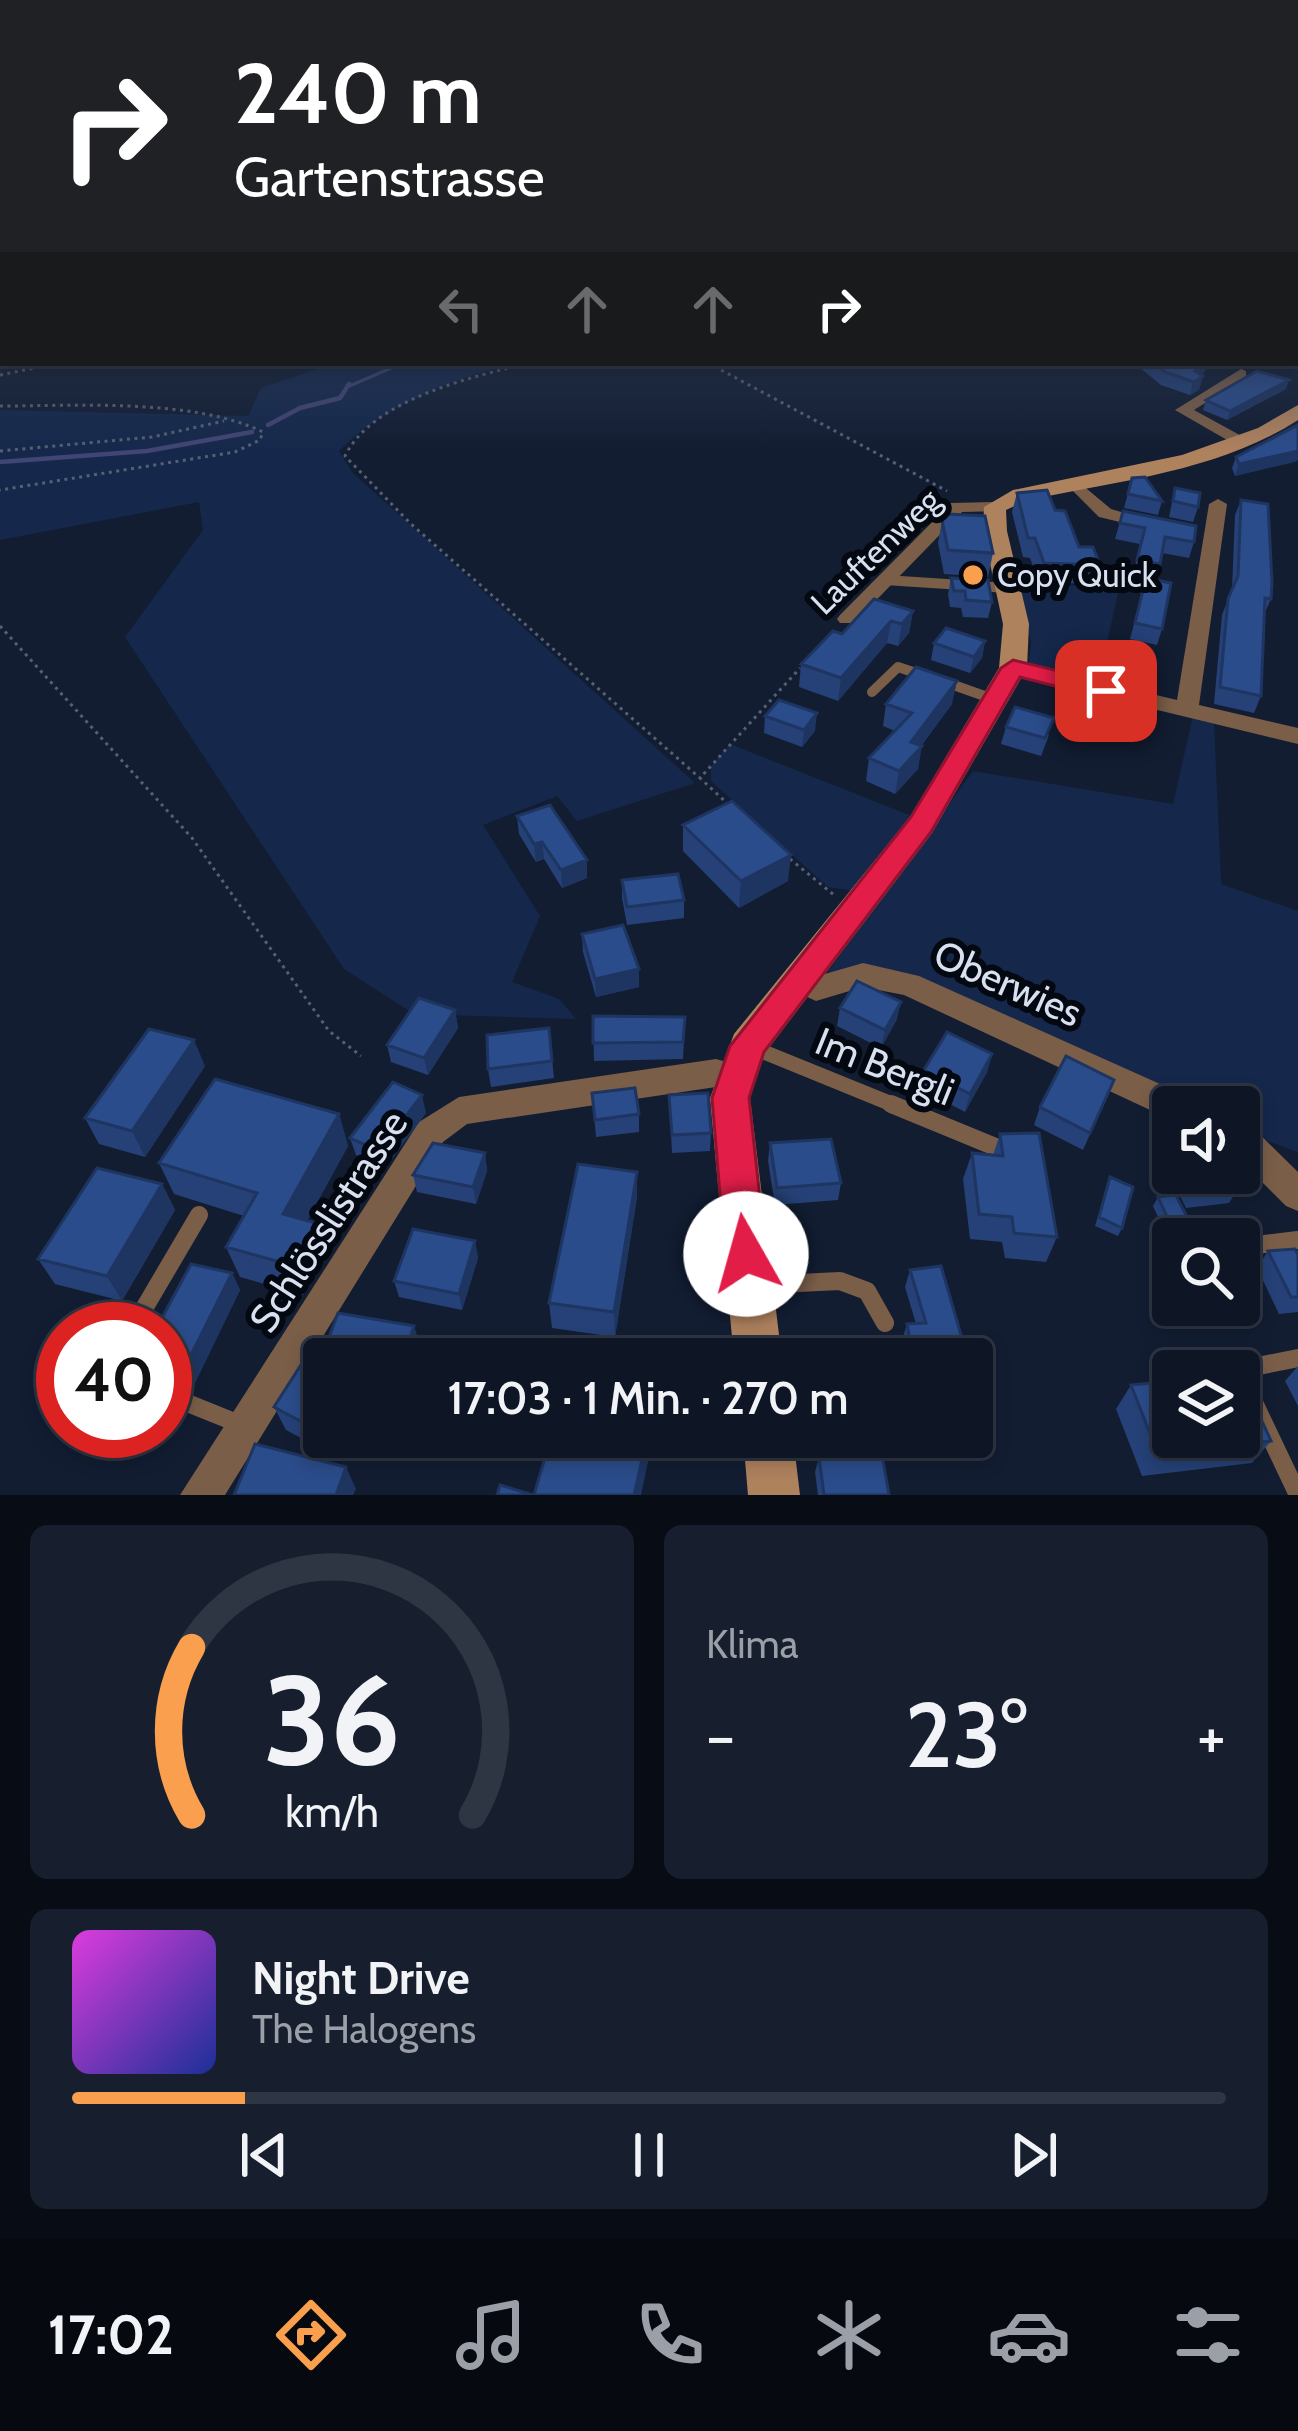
<!DOCTYPE html>
<html lang="de">
<meta charset="utf-8">
<style>
body{margin:0;font-family:Cabin,sans-serif;background:#171f2e;color:#f1f3f6;height:100vh;display:flex;flex-direction:column;font-size:45px;white-space:nowrap}
*{box-sizing:border-box;margin:0}
p{font-size:39px;color:#9b9fa7}
.icon{flex:none;width:66px;height:66px;fill:none;stroke:currentColor;stroke-width:2;stroke-linecap:round;stroke-linejoin:round}
.map{position:relative;height:1495px;overflow:hidden}
.drawer{display:flex;flex-direction:column;gap:30px;padding:30px;background:#080c15;flex:1}
.drawer>*{flex:none}
.top-card{position:absolute;left:0px;top:0px;width:1299px;height:366px;box-shadow:0 6px 18px #0003,0 0 0 3px #2e3543;background:#202124;color:#fff;overflow:hidden}
.controls{position:absolute;left:1152px;top:1086px;display:grid;gap:24px}
.controls a{display:grid;place-items:center;width:108px;height:108px;border-radius:12px;background:#0e1626;box-shadow:0 6px 18px #0003,0 0 0 3px #2e3543;font-size:60px}
.speed{position:absolute;left:36px;top:1302px;display:flex;gap:24px;font-size:60px;font-weight:700;text-align:center}
.speed>*{display:grid;place-content:center;width:156px;height:156px;border-radius:50%;background:#0e1626;box-shadow:0 6px 18px #0003,0 0 0 3px #2e3543;line-height:1}
.speed .limit{border:18px solid #d22;background:#fff;color:#111}
.pin{position:absolute;display:grid;place-items:center;width:102px;height:102px;color:#fff;margin:-51px;border-radius:24px;box-shadow:0 6px 18px #0006}
.me{position:absolute;width:132px;margin:-66px;rotate:353deg;stroke-linejoin:round;filter:drop-shadow(0 0 9px #0008)}
.turn{display:flex;align-items:center;gap:42px;height:252px;padding:0 36px;font-size:54px}
.turn .icon{width:156px;height:156px;stroke-width:2.5}
.turn b{display:block;font-size:84px;line-height:102px}
.lanes{display:flex;align-items:center;height:114px;padding:0 36px;background:#0003;justify-content:center;gap:60px;direction:ltr}
.lanes .off{opacity:.35}
.big{font-size:90px;font-weight:600;line-height:1.1}
.drawer .widget{flex:1;display:flex;flex-direction:column;justify-content:center;gap:18px;min-width:0;padding:0 42px;border-radius:18px;background:#171f2e}
.drawer .dial{align-items:center;gap:0}
.dial svg{height:312px;overflow:visible;fill:none;stroke:#2e3543;stroke-width:7;stroke-linecap:round;text-anchor:middle}
.dial text{fill:#f1f3f6;stroke:none}
.song{display:flex;align-items:center;gap:36px}
.cover{width:144px;height:144px;border-radius:18px;background:linear-gradient(135deg,hsl(300 70% 55%),hsl(230 70% 35%))}
.played{height:12px;border-radius:6px;background:linear-gradient(90deg,#f99f4d 15%,#2e3543 15%)}
.keys{display:flex;justify-content:space-around;direction:ltr}
.heat{display:flex;justify-content:space-between;align-items:center;font-size:66px;direction:ltr}
.drawer .tiles{flex:1;display:grid;gap:30px;grid-template-columns:1fr 1fr}
.widget:last-child{grid-column:span 2}
.trip{position:absolute;left:303px;top:1338px;width:690px;height:120px;border-radius:12px;background:#0e1626;box-shadow:0 6px 18px #0003,0 0 0 3px #2e3543;font-weight:600;line-height:120px;text-align:center}
.tab-bar{display:flex;height:192px;justify-content:space-around;align-items:center;background:#06090f;color:#9b9fa7}
.tab-bar .icon{width:84px;height:84px}
.tab-bar .selected{color:#f99f4d}
.tab-bar b{font-size:54px;color:#f1f3f6}
.map>svg:first-child{display:block}
</style>
<div class="map">
<svg width="1298" height="1495" viewBox="0 0 1298 1495">
<rect width="100%" height="100%" fill="#121d32"/>
<path fill="#15284b" d="M335,363H519C456,376 384,405 339,451L353,473L695,783L577,821L557,796L483,825L540,916L512,982L559,999L576,1019L414,1014L344,969L125,637L203,530L199,502L0,540V410L248,416L261,388Z
M1019,582L1119,588L1098,684L1029,663L1031,642Z
M1193,716L1214,721L1221,884L1298,911V1152L1239,1131V1107H1191L915,980L826,975L973,771L1173,804Z
M730,744L914,817L856,891L828,887L711,781V766Z"/>
<g fill="none" stroke-linecap="round" stroke-linejoin="round">
<path stroke="#414573" stroke-width="3" d="M347,387L403,363"/>
<path stroke="#414573" stroke-width="4.5" d="M268,425L300,408L340,398L349,384
M0,462L147,451L252,432"/>
<path stroke="#566073" stroke-width="3" stroke-dasharray="3 4.5" stroke-linecap="butt" d="M529,363C472,377 373,399 345,456L411,524L700,778
M708,363L947,491
M0,375L60,363
M0,406C77,406 193,398 263,432L260,440L235,452L0,490
M0,451L152,437L224,421
M0,626L192,838L329,1031L361,1056
M729,805L700,778L800,668
M790,859L834,895"/>
<path stroke="#7a5e48" stroke-width="10" d="M885,580L1008,588
M945,682L993,699
M872,692L898,667L925,676"/>
<path stroke="#7a5e48" stroke-width="15" d="M754,1048L899,1107"/>
<path stroke="#7a5e48" stroke-width="18" d="M891,1104L998,1148
M1239,1247L1298,1240
M757,1285L840,1281L867,1291L885,1323
M132,1329L199,1215
M1238,1370L1298,1358
M1239,1371L1298,1495
M165,1394L242,1425"/>
<path fill="#7a5e48" fill-rule="evenodd" d="M1241,369L1246,371V377L1194,410L1247,439L1249,443L1241,448L1175,410Z
M1075,479L1111,509L1158,523L1149,529L1099,517L1066,484Z
M1218,499L1227,504L1199,705L1298,728V744L1005,673L1002,668L1013,661L1177,700L1209,504Z
M995,502L1004,507L1001,511L962,512L854,623H840L837,619L840,615L951,503Z
M863,963L919,976L1189,1097L1193,1107H1173V1120L1165,1117L904,995L863,987L816,1001L790,989L785,981L790,973L800,969L818,976Z
M716,1059L744,1067L749,1077L744,1087L733,1091L716,1087L467,1124L443,1142L225,1495H180L419,1122L459,1097Z
M1239,1122L1251,1126L1298,1172V1211L1286,1206L1239,1159Z"/>
<path fill="#af825e" fill-rule="evenodd" d="M1296,275L1298,276V288L1296,287Z
M1298,405V420C1219,471 1118,481 1028,500L1006,510L1007,531L1029,624L1027,668L932,833L765,1053L750,1098L782,1359H734L710,1098L734,1034L910,817L999,668L1003,624L983,531L984,507L1013,490L1182,455L1258,428Z
M743,1437H793L800,1495H748Z"/>
</g>
<path fill="#254177" d="M1134,363H1212L1201,375L1203,376L1199,390L1190,395L1161,385Z
M1286,389L1227,420L1203,410L1206,400Z
M1298,425V460L1235,476L1232,468L1236,457Z
M1132,478L1162,501L1158,515L1124,508Z
M1175,488L1198,507L1193,522L1169,517Z
M1017,493L1055,510L1079,547L1100,565L1094,584L1039,582L1030,558L1023,557L1012,512Z
M1241,500L1271,599L1264,615L1261,696L1254,713L1214,704L1222,615L1232,589L1235,515Z
M1123,511L1194,542L1189,558L1162,553L1155,580L1162,629L1157,645L1130,639L1146,579L1133,576L1140,544L1115,539Z
M942,520L993,553L988,577L944,574L938,543Z
M951,578L992,602L988,618L963,617L961,608L950,607L948,594Z
M913,611L909,633L898,646L887,643L838,701L799,687L801,664L842,634Z
M985,641L982,658L970,673L931,660L934,643Z
M1150,699L1135,741L1088,727L1093,709Z
M886,704H952L921,746L918,769L895,794L866,781L869,758L895,731L883,726Z
M765,716L815,731L802,747L764,733Z
M1006,727L1049,735L1041,756L1001,744Z
M517,816L587,878L562,888L544,859L536,862L519,834Z
M683,825L788,881L739,908L683,851Z
M622,880L684,900V918L627,925L622,898Z
M582,934L639,987L596,997L583,952Z
M840,1008L897,1019L881,1048L837,1026Z
M455,1010L458,1028L428,1075L391,1062L387,1045Z
M593,1016L685,1017L683,1059L594,1061Z
M549,1028L554,1078L491,1087L488,1069Z
M992,1054L987,1072L965,1112L919,1088L924,1070Z
M205,1066L145,1157L99,1144L85,1118Z
M1114,1080L1083,1150L1034,1125L1040,1107Z
M592,1093L639,1114V1132L596,1137Z
M669,1095L711,1133L710,1151L672,1153Z
M426,1113L384,1169L356,1155L350,1138Z
M339,1114L348,1146L307,1221L326,1253L303,1295L240,1277L226,1247L244,1216L174,1194L159,1163Z
M1000,1134L1057,1237L1046,1262L1005,1258L1002,1242L970,1239L963,1179L972,1153L993,1155Z
M770,1143L841,1183L838,1200L775,1205L768,1161Z
M1173,1148V1173H1233L1240,1186L1229,1203L1186,1208L1164,1164Z
M485,1153L487,1171L476,1204L417,1192L413,1175Z
M1110,1177L1122,1228L1118,1236L1095,1226Z
M162,1184L175,1210L122,1301L55,1284L38,1259Z
M637,1197L615,1337L552,1328L549,1303Z
M1158,1197L1188,1219L1183,1228L1164,1230L1153,1206Z
M475,1241L478,1258L462,1310L399,1297L394,1281Z
M1268,1251L1298,1255V1312L1279,1314L1257,1268Z
M910,1270L968,1359H906L902,1340L907,1324H916L905,1287Z
M232,1273L240,1290L194,1385L165,1378V1329Z
M1205,1305H1254L1243,1322L1214,1325Z
M414,1326L421,1350L418,1359H324L329,1453L286,1430L274,1407L325,1348Z
M1298,1366V1406L1285,1381Z
M972,1375L983,1412L976,1428H972Z
M1131,1385L1271,1441L1252,1463L1142,1476L1116,1409Z
M819,1457L889,1495H818L815,1472Z"/>
<path fill="#1e3561" d="M1204,363H1212L1195,381L1203,376L1199,390L1190,395L1195,371Z
M1289,380L1286,389L1227,420L1230,411Z
M1298,451V460L1295,462L1235,476L1239,464Z
M913,611L909,633L898,646L902,624Z
M891,621L887,643L838,701L841,678Z
M985,641L982,658L970,673L974,657Z
M957,681L952,704L915,753L922,746L918,769L895,794L899,771L911,742Z
M817,713L815,731L802,747L804,730Z
M542,842L544,859L536,862L534,844Z
M791,855L788,881L739,908L741,881Z
M587,860V878L562,888L561,870Z
M639,969V987L596,997L595,979Z
M901,1002L897,1019L881,1048L885,1030Z
M455,1010L458,1028L428,1075L424,1058Z
M194,1040L205,1066L145,1157L132,1131Z
M992,1054L987,1072L965,1112L970,1094Z
M422,1095L426,1113L384,1169L379,1151Z
M339,1114L348,1146L294,1244L283,1214Z
M485,1153L487,1171L476,1204L473,1187Z
M637,1172V1197L615,1337L614,1312Z
M162,1184L175,1210L122,1301L107,1276Z
M316,1223L326,1253L303,1295L291,1265Z
M475,1241L478,1258L462,1310L459,1294Z
M232,1273L240,1290L194,1385L184,1369Z
M414,1326L421,1350L418,1359H403Z
M324,1422V1437H338L329,1453L319,1431Z
M647,1437H649V1457L641,1495H634Z
M346,1467L356,1489L353,1495H336Z"/>
<path fill="#2b4c8a" stroke="#1e3561" stroke-width="3" d="M1154,363H1204L1195,371L1203,376L1194,382L1165,372Z
M1257,371L1289,380L1230,411L1206,400Z
M1298,425V451L1239,464L1236,457Z
M1145,477L1162,501L1128,494L1132,478Z
M1175,488L1200,493L1198,507L1173,501Z
M1047,490L1055,510L1065,511L1079,547H1093L1100,565L1044,563L1035,538H1028L1017,493Z
M1241,500L1268,504L1272,583L1271,599L1265,598L1261,696L1220,687L1228,599L1238,576Z
M1123,511L1196,526L1194,542L1165,537L1160,564L1137,560L1145,528L1120,523Z
M947,514L985,516L993,553L948,550L942,520Z
M951,578L988,580L992,602L966,600L965,591H954Z
M1146,578L1171,583L1162,629L1135,623Z
M874,599L913,611L902,624L891,621L841,678L801,664L833,631L842,634Z
M946,628L985,641L974,657L934,643Z
M916,667L957,681L911,742L922,746L899,771L869,758L912,713L886,704Z
M1104,686L1150,699L1140,723L1093,709Z
M779,700L817,713L804,730L765,716Z
M1015,707L1054,718L1045,738L1006,727Z
M732,801L791,855L741,881L683,825Z
M550,805L587,860L561,870L542,842L534,844L517,816Z
M678,874L684,900L627,907L622,880Z
M623,925L639,969L595,979L582,934Z
M857,981L901,1002L885,1030L840,1008Z
M419,998L455,1010L424,1058L387,1045Z
M593,1016L685,1017L683,1042L593,1043Z
M549,1028L552,1061L488,1069L487,1035Z
M149,1029L194,1040L132,1131L85,1118Z
M947,1032L992,1054L970,1094L924,1070Z
M1066,1056L1114,1080L1090,1133L1040,1107Z
M215,1079L339,1114L283,1214L316,1223L291,1265L226,1247L257,1193L159,1163Z
M393,1082L422,1095L379,1151L350,1138Z
M635,1088L639,1114L595,1120L592,1093Z
M708,1093L711,1133L672,1135L669,1095Z
M1039,1133L1057,1237L1014,1233L1012,1217L979,1214L972,1153L1003,1156L1000,1134Z
M831,1139L841,1183L777,1188L770,1143Z
M433,1143L485,1153L473,1187L413,1175Z
M578,1164L637,1172L614,1312L549,1303Z
M97,1168L162,1184L107,1276L38,1259Z
M1187,1173H1233L1240,1186L1196,1191Z
M1110,1177L1133,1187L1122,1228L1099,1217Z
M1176,1195L1188,1219L1169,1221L1158,1197Z
M413,1229L475,1241L459,1294L394,1281Z
M1295,1249L1298,1255V1297H1291L1268,1251Z
M191,1264L232,1273L184,1369L165,1364V1329H156Z
M941,1266L968,1359H914L907,1324L926,1323L910,1270Z
M1239,1275L1254,1305L1225,1308L1224,1305H1239Z
M338,1313L414,1326L403,1359H324V1422L319,1431L274,1407L315,1343L325,1348Z
M1240,1373L1271,1441L1158,1454L1131,1385L1173,1381V1437H1239Z
M972,1375L983,1412L972,1413Z
M551,1437H647L634,1495H534Z
M255,1444L346,1467L336,1495H234Z
M882,1454L889,1495H824L819,1457Z
M500,1485L533,1495H497Z"/>
<linearGradient id="sky" x2="0" y2="1"><stop stop-color="#0a101c"/><stop offset="0.54" stop-color="#33405a"/><stop offset="1" stop-color="#33405a" stop-opacity="0"/></linearGradient>
<rect width="1298" height="453" fill="url(#sky)"/>
<path fill="#e11d48" stroke="#92132f" stroke-width="3" d="M1013,660L1116,685L1119,691L1106,699L1020,677L931,832L764,1052L749,1098L766,1254L760,1268L746,1274L731,1268L725,1254L712,1098L730,1046L911,817L1001,668Z"/>
<circle fill="#f99f4d" stroke="#040811" stroke-width="4.5" cx="973" cy="575" r="12"/>
<g text-anchor="middle" dominant-baseline="central" stroke-width="12" stroke-linejoin="round" paint-order="stroke">
<g font-size="33" fill="#d9e1f0" stroke="#040811">
<text transform="translate(875 551) rotate(-44)">Lauftenweg</text>
</g>
<g font-size="33" fill="#d9e1f0" stroke="#040811" text-anchor="start">
<text x="997" y="575">Copy Quick</text>
</g>
<g font-size="39" fill="#d9e1f0" stroke="#040811">
<text transform="translate(1008 983) rotate(24)">Oberwies</text>
<text transform="translate(885 1066) rotate(22)">Im Bergli</text>
<text transform="translate(328 1221) rotate(-57)">Schlösslistrasse</text>
</g>
</g>
</svg>
<div class="controls">
<a><svg class="icon" aria-label="sound" viewBox="0 0 24 24"><path d="M4 9h4l5-4v14l-5-4H4zM17 9q2 3 0 6"/></svg></a>
<a><svg class="icon" aria-label="search" viewBox="0 0 24 24"><circle cx="10" cy="10" r="6"/><path d="M15 15l6 6"/></svg></a>
<a><svg class="icon" aria-label="layers" viewBox="0 0 24 24"><path d="M12 4l9 5-9 5-9-5zM3 14l9 5 9-5"/></svg></a>
</div>
<div class="speed"><div class="limit">40</div></div>
<div class="pin" style="left:1106px;top:691px;background:#d93025"><svg class="icon" aria-label="arrive" viewBox="0 0 24 24"><path d="M6 21V4h12l-3 4 3 4H6"/></svg></div>
<svg class="me" style="left:746px;top:1254px" viewBox="-20 -20 40 40"><circle r="19" fill="#fff"/><path d="M0-13L10 11 0 6-10 11z" fill="#e11d48"/></svg>
<div class="trip">17:03 · 1 Min. · 270 m</div>
<div class="top-card">
<div class="turn"><svg class="icon" aria-label="right" viewBox="0 0 24 24"><path d="M7 20v-9h11M14 6l5 5-5 5"/></svg><div><b>240 m</b>Gartenstrasse</div></div>
<div class="lanes"><svg class="icon off" aria-label="left" viewBox="0 0 24 24"><path d="M17 20v-9H6M10 6l-5 5 5 5"/></svg><svg class="icon off" aria-label="ahead" viewBox="0 0 24 24"><path d="M12 20V5M6 11l6-6 6 6"/></svg><svg class="icon off" aria-label="ahead" viewBox="0 0 24 24"><path d="M12 20V5M6 11l6-6 6 6"/></svg><svg class="icon" aria-label="right" viewBox="0 0 24 24"><path d="M7 20v-9h11M14 6l5 5-5 5"/></svg></div>
</div>
</div>
<section class="drawer">
<div class="tiles">
<div class="widget dial"><svg viewBox="0 0 100 80">
<path d="M14 69A42 42 0 1 1 86 69"/>
<path d="M14 69A42 42 0 0 1 14 26" stroke="#f99f4d"/>
<text x="50" y="56" font-size="32" font-weight="700">36</text>
<text x="50" y="72" font-size="11">km/h</text>
</svg></div>
<div class="widget"><p>Klima</p>
<div class="heat"><a>−</a><b class="big">23°</b><a>+</a></div>
</div>
<div class="widget">
<div class="song"><i class="cover"></i><div><b>Night Drive</b><p>The Halogens</p></div></div>
<div class="played"></div>
<div class="keys"><svg class="icon" aria-label="previous" viewBox="0 0 24 24"><path d="M18 5L8 12l10 7zM5 5v14"/></svg><svg class="icon" aria-label="pause" viewBox="0 0 24 24"><path d="M8 5v14M16 5v14"/></svg><svg class="icon" aria-label="next" viewBox="0 0 24 24"><path d="M6 5l10 7-10 7zM19 5v14"/></svg></div>
</div>
</div>
</section>
<nav class="tab-bar">
<b>17:02</b>
<svg class="icon selected" aria-label="directions" viewBox="0 0 24 24"><path d="M12 3l9 9-9 9-9-9zM9 14v-3h6M13 9l2 2-2 2"/></svg>
<svg class="icon" aria-label="music" viewBox="0 0 24 24"><path d="M9 18V5l10-2v13"/><circle cx="6" cy="18" r="3"/><circle cx="16" cy="16" r="3"/></svg>
<svg class="icon" aria-label="phone" viewBox="0 0 24 24"><path d="M5 4h4l2 5-3 2q2 4 5 5l2-3 5 2v4C11 20 4 13 5 4z"/></svg>
<svg class="icon" aria-label="climate" viewBox="0 0 24 24"><path d="M12 3v18M4 7l16 10M4 17L20 7"/></svg>
<svg class="icon" aria-label="car" viewBox="0 0 24 24"><path d="M5 17H2v-5l4-1 3-4h7l3 4 3 1v5h-3M9 17h6M6 11h13"/><circle cx="7" cy="17" r="2"/><circle cx="17" cy="17" r="2"/></svg>
<svg class="icon" aria-label="filters" viewBox="0 0 24 24"><path d="M4 7h16M4 17h16"/><circle cx="9" cy="7" r="2"/><circle cx="15" cy="17" r="2"/></svg>
</nav>
